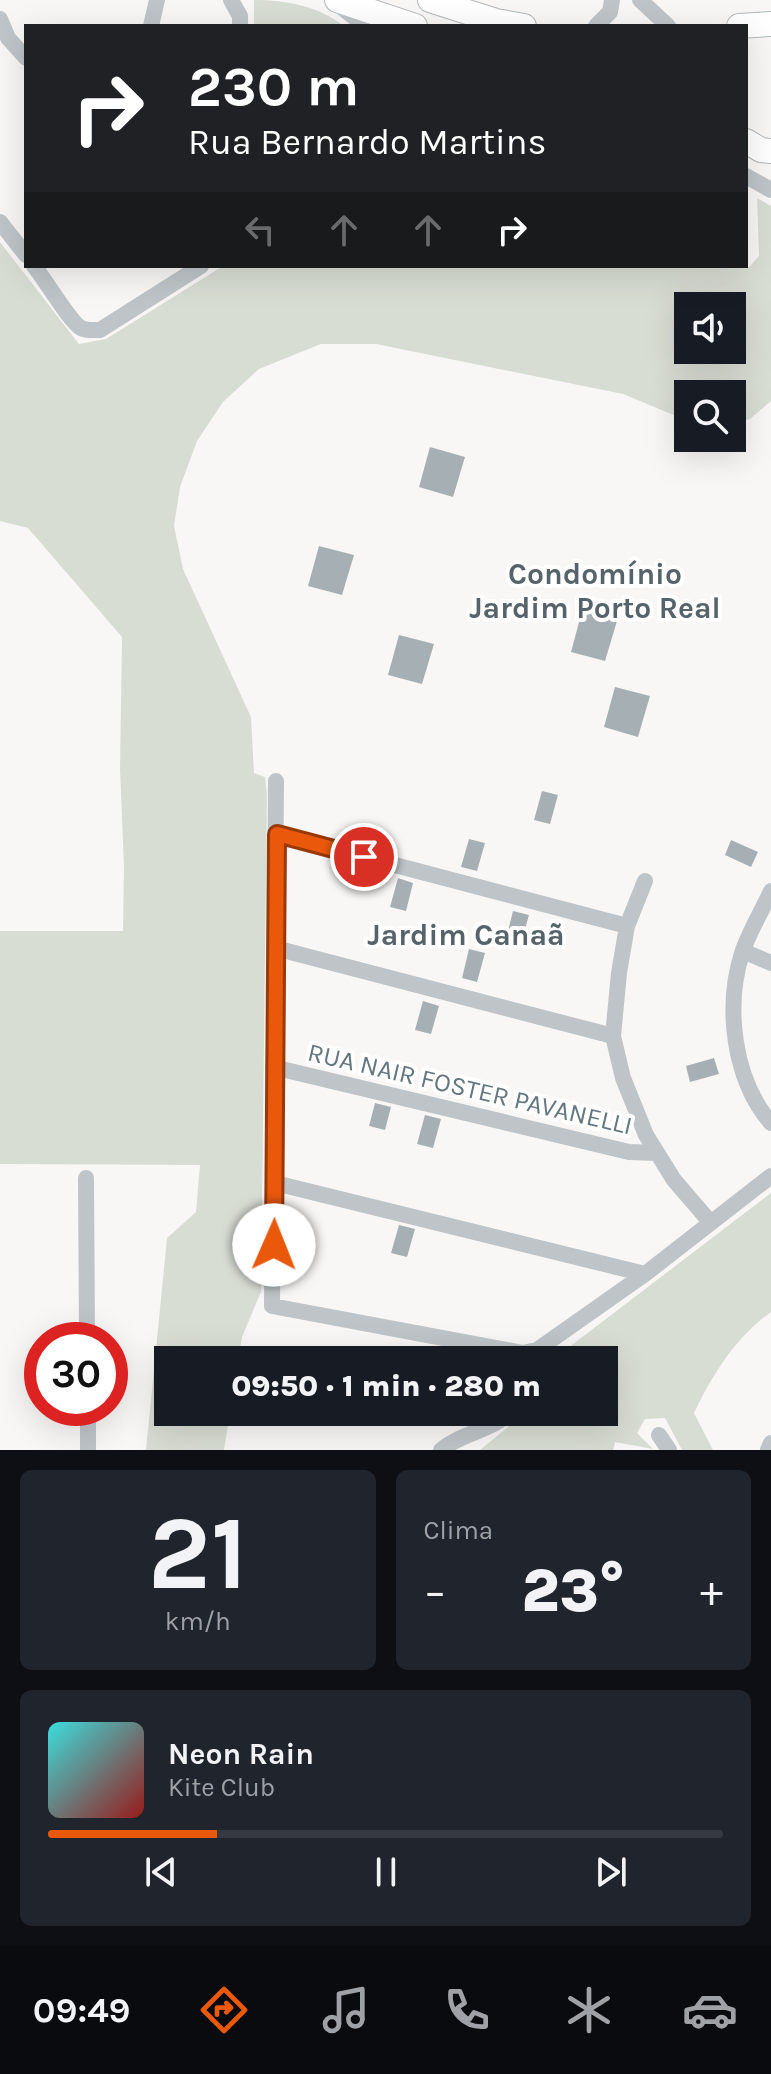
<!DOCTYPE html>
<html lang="pt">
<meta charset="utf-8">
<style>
body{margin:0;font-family:Karla,sans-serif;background:#20242c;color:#f1f3f6;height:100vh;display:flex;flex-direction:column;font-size:30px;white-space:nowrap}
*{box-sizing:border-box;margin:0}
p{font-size:26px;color:#9ea1a6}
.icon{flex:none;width:44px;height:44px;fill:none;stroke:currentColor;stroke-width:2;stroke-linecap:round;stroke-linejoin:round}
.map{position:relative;height:1450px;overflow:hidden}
.sheet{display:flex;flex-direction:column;gap:20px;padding:20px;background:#0d0f14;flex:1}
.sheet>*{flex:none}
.top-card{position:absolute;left:24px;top:24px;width:724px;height:244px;border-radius:0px;box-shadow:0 8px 32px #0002;background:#202124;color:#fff;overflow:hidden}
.controls{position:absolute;left:674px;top:292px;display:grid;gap:16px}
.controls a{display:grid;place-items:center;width:72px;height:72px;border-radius:0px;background:#171b24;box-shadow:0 8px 32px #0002;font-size:40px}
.speed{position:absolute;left:24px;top:1322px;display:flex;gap:16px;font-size:40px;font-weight:700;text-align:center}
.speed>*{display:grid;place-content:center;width:104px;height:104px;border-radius:50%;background:#171b24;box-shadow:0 8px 32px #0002;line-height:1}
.speed .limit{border:12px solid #d22;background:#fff;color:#111}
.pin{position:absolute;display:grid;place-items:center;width:68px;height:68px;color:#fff;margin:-34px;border:4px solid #fff;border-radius:50%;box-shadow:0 2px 8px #0007}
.me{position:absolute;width:88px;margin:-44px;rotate:1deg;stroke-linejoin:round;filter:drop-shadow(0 0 6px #0008)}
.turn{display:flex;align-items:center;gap:28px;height:168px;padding:0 32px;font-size:36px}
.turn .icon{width:104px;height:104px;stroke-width:2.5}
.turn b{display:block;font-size:56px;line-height:68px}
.lanes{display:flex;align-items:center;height:76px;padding:0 32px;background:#0003;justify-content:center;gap:40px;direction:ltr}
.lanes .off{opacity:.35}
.big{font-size:60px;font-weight:800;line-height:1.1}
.sheet .tile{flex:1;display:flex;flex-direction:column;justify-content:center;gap:12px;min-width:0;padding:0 28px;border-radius:12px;background:#20242c}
.sheet .dial{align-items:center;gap:0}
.dial b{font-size:104px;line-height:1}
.song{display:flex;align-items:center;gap:24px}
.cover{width:96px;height:96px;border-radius:12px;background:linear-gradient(135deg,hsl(180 70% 55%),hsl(0 70% 35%))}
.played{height:8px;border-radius:4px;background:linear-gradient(90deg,#ea580c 25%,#363941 25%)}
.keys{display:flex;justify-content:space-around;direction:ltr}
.heat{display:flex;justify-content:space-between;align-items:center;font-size:44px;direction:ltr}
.sheet .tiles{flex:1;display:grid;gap:20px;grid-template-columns:1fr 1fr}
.tile:last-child{grid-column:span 2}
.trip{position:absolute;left:154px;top:1346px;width:464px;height:80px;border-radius:0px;background:#171b24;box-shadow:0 8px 32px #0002;font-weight:800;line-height:80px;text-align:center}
.menu{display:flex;height:128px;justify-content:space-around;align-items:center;background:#090b0e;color:#9ea1a6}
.menu .icon{width:56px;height:56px}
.menu .active{color:#ea580c}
.menu b{font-size:36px;color:#f1f3f6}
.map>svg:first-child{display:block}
</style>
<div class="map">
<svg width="771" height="1450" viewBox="0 0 771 1450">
<rect width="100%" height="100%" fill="#f8f7f5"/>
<path fill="#d8ddd4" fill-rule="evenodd" d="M254,0C285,0 319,6 344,26H254Z
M757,198L771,206V401L750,419L732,423V394H688V421L623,394L376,344H321L259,369L223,402L197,441L180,487L174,526L183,569L251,717L254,773L265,777L267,795L261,1292L242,1337L238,1360H168V1412H230L224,1450H146L167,1238L196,1212L200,1165L0,1164V931H123L124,866L120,769L122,637L28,528L0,521V242L79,344L106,339L223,266L749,267L759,256ZM688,306H732V350H688Z
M771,1193V1312C735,1338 713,1374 694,1413L713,1450H682L665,1418L645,1419L637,1433L653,1449L615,1442L613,1450H480L526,1412H604V1360H560V1354Z"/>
<path fill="#a6b0b4" d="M430,447L465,457L453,497L419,487Z
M319,546L354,555L342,595L308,586Z
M582,611L617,621L605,661L571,652Z
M399,635L434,644L422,684L388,675Z
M615,687L650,696L638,737L604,727Z
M542,791L558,795L550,824L534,820Z
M469,839L485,843L477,871L461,867Z
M731,840L758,852L751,867L725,855Z
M398,878L413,883L406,911L390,907Z
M513,911L529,915L521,943L506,939Z
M469,949L485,953L477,982L462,978Z
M423,1001L439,1006L431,1034L415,1030Z
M714,1058L719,1074L690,1082L686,1066Z
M375,1103L391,1107L385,1130L369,1126Z
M425,1115L441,1119L433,1148L417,1144Z
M399,1225L415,1229L407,1257L391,1253Z"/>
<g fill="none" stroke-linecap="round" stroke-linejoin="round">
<defs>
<path id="highway" d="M337,0L415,26
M430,0L496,21L524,26
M739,26L771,24
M746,141L761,150L771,151"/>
</defs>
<use href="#highway" stroke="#b2b7ba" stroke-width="26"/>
<path stroke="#bec4c7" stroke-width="16" d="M231,0L240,16V26
M640,0L668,26
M340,6L365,26
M0,19L8,38L26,58
M151,26L157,0
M596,26L610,12L612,0
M746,176L771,190
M0,222L26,255
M34,266C45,279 70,322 81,328C87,331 93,330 100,330L201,266
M276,781L272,1306L523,1353L537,1350L645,1274L771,1176
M277,834L627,926
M645,881L627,926L619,973L613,1036L623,1078L646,1135L674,1180L711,1223
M771,891C762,911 749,932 742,953C725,1007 733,1079 771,1123
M275,948L613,1036
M743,951L771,963
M273,1067L629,1152L657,1153
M86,1178L87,1340
M275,1183L645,1274
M88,1408V1450
M659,1435L669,1450
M441,1450C461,1433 492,1431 510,1412
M768,1450L771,1443"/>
<use href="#highway" stroke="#fff" stroke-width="24"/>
</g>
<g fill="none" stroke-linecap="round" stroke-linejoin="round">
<defs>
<path id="route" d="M274,1245L277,834L364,857"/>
</defs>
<use href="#route" stroke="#983908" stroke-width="20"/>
<use href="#route" stroke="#ea580c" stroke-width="14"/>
</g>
<g text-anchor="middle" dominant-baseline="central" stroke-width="8" stroke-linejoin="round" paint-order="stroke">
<g font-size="26" fill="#64767f" stroke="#fff">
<text transform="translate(470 1089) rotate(13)">RUA NAIR FOSTER PAVANELLI</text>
</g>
<g font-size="30" font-weight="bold" fill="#56636a" stroke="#fff">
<text x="595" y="574">Condomínio<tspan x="595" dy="34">Jardim Porto Real</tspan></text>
<text x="466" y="935">Jardim Canaã</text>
</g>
</g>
</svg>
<div class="controls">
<a><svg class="icon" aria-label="sound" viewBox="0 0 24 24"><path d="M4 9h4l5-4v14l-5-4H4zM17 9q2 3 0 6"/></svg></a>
<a><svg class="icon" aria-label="search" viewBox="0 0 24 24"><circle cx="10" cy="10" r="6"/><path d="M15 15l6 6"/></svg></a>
</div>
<div class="speed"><div class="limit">30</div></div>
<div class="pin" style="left:364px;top:857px;background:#d93025"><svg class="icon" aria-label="arrive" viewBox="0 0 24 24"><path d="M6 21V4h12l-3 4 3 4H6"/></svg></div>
<svg class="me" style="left:274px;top:1245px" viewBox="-20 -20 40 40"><circle r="19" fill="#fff"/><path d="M0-13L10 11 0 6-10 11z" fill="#ea580c"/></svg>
<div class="trip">09:50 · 1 min · 280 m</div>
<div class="top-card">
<div class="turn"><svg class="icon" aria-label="right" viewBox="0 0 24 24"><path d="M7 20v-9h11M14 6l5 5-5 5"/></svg><div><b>230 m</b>Rua Bernardo Martins</div></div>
<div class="lanes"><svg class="icon off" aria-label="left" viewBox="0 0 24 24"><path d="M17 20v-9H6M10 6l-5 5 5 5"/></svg><svg class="icon off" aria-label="ahead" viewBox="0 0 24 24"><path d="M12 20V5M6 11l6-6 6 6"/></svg><svg class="icon off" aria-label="ahead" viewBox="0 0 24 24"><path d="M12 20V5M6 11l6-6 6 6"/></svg><svg class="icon" aria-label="right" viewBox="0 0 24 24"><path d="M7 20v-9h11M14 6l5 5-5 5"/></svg></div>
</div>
</div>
<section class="sheet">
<div class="tiles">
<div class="tile dial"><b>21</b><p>km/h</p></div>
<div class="tile"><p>Clima</p>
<div class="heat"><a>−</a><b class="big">23°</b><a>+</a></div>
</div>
<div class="tile">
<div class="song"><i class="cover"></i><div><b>Neon Rain</b><p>Kite Club</p></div></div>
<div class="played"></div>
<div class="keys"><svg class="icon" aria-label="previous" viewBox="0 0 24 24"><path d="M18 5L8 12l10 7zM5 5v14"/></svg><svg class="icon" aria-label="pause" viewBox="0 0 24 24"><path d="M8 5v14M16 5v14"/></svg><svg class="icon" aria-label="next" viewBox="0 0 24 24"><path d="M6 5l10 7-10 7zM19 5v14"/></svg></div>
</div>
</div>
</section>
<nav class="menu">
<b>09:49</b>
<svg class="icon active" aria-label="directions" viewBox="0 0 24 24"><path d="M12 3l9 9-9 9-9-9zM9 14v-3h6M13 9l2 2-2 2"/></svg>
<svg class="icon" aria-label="music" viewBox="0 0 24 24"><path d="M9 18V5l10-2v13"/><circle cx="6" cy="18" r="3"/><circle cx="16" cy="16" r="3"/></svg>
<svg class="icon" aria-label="phone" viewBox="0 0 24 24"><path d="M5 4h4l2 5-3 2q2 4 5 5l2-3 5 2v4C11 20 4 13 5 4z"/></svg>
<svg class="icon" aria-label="climate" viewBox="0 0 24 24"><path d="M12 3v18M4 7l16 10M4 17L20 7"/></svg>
<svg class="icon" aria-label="car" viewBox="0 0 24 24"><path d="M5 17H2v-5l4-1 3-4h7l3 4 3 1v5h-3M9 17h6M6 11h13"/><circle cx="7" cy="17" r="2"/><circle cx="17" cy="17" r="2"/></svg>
</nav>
